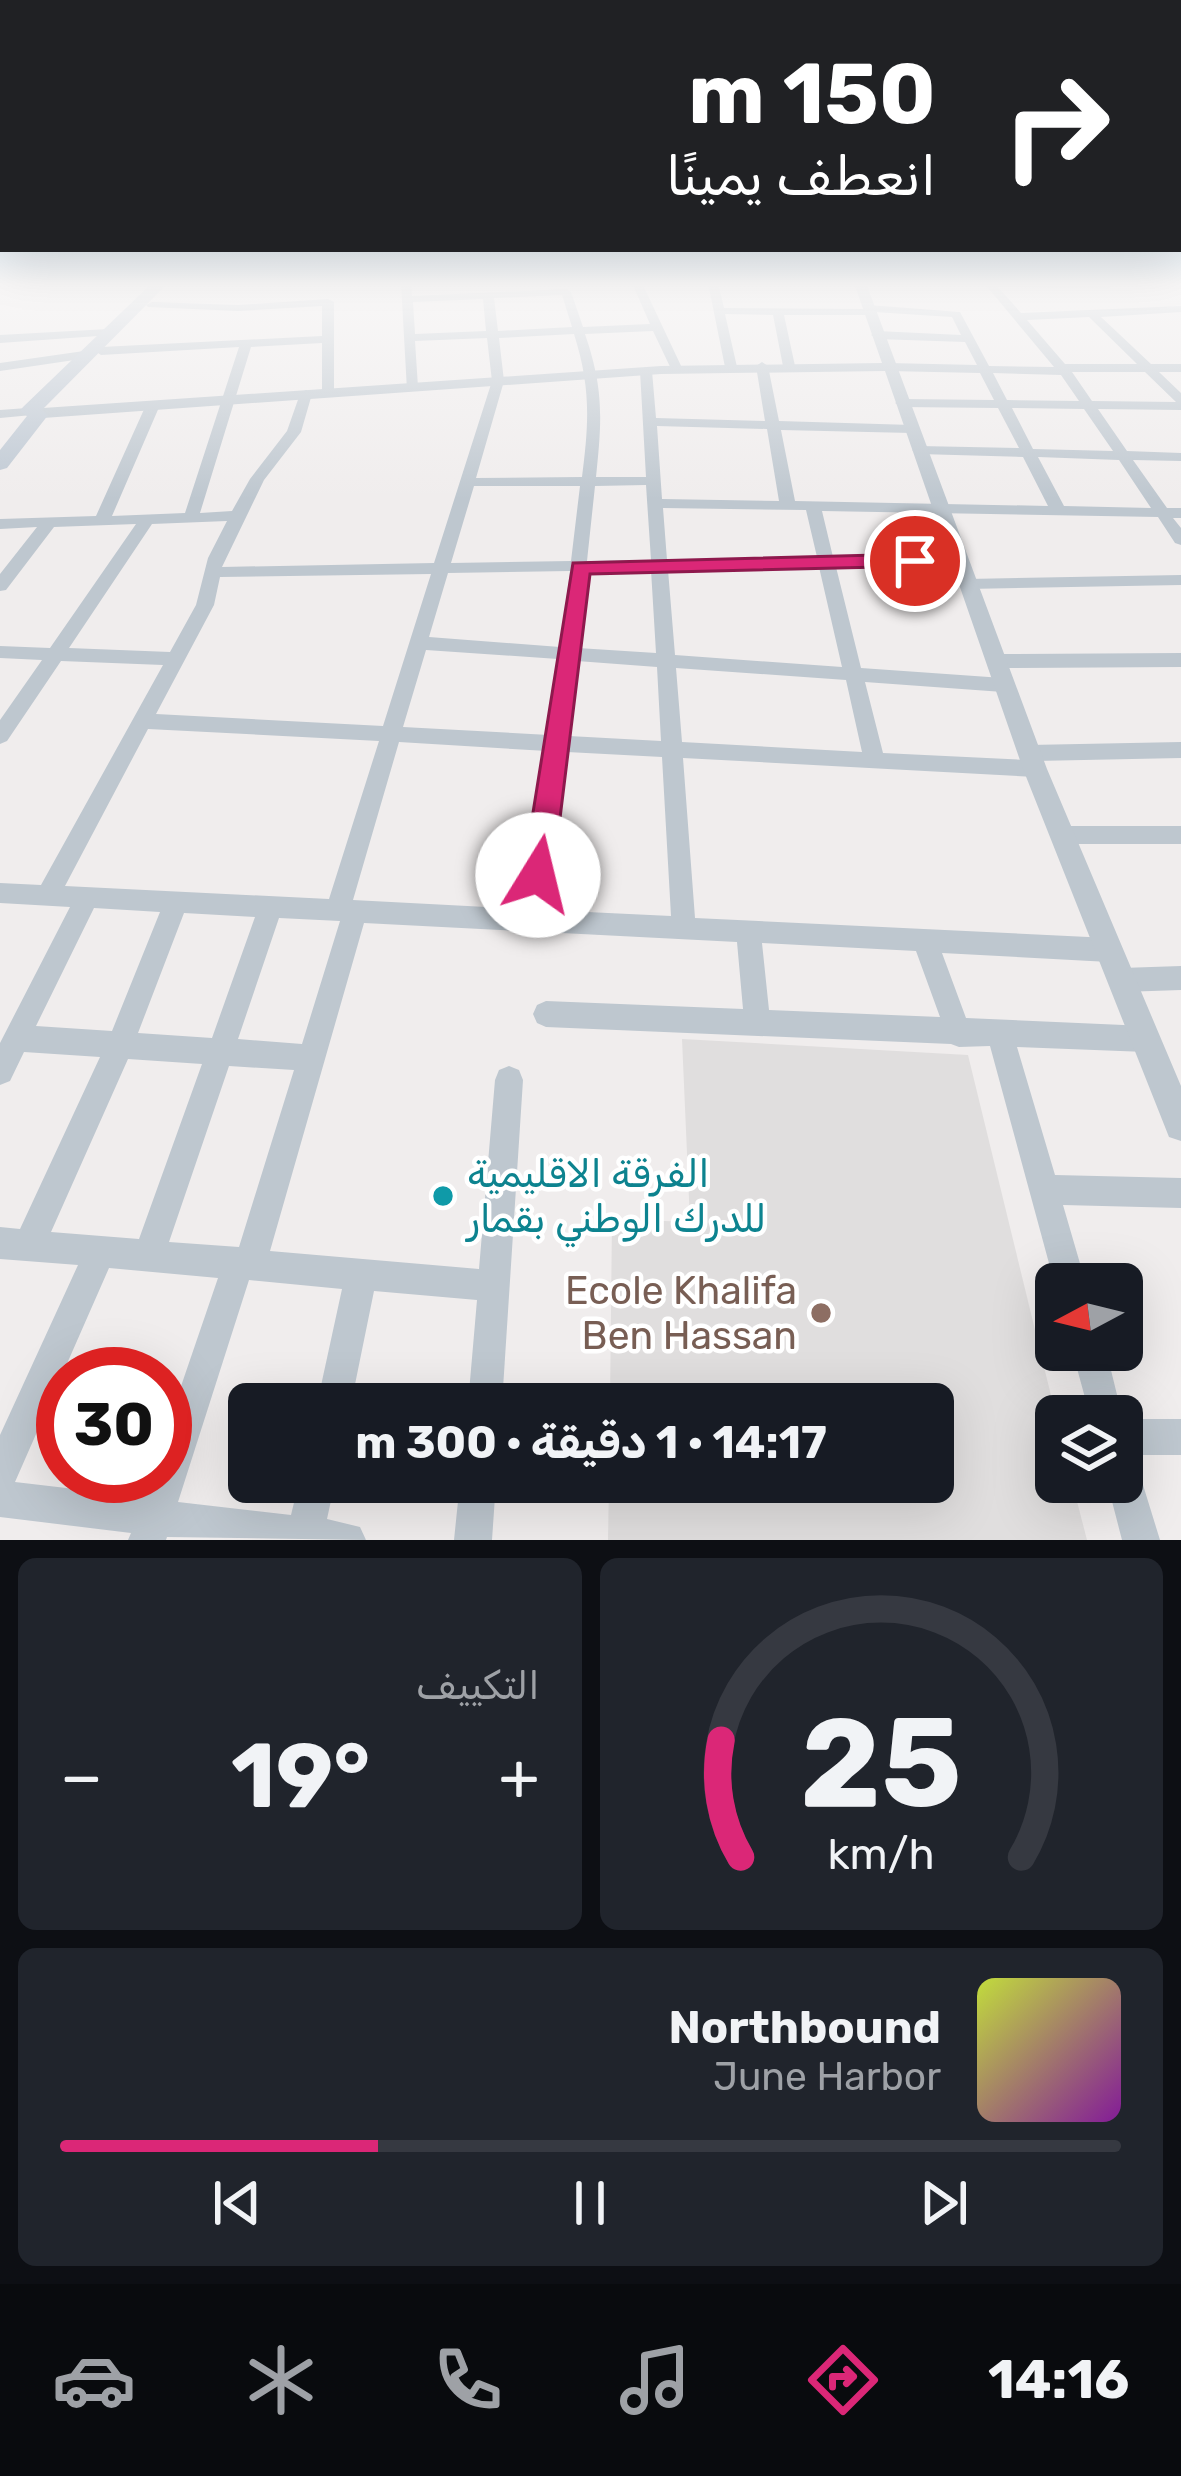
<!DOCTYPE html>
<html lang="ar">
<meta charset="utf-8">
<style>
body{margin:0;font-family:Rubik,"Noto Naskh Arabic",sans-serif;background:#20242c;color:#f1f3f6;direction:rtl;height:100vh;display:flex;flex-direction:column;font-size:45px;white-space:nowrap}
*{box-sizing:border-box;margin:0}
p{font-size:39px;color:#9ea1a6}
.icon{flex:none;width:66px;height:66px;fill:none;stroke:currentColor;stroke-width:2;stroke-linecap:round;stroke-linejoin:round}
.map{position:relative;height:1540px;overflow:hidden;direction:ltr}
.side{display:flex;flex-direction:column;gap:18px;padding:18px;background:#0d0f14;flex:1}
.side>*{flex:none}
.top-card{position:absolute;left:0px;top:0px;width:1182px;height:252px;box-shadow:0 12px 48px #0002;direction:rtl;background:#202124;color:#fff;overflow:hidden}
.needle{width:78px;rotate:263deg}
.fabs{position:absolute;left:1035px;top:1263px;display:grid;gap:24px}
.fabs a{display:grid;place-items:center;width:108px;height:108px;border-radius:18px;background:#171b24;box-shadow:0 12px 48px #0002;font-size:60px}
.speed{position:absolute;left:36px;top:1347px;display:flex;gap:24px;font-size:60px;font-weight:700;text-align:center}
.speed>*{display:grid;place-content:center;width:156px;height:156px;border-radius:50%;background:#171b24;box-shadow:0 12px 48px #0002;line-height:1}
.speed .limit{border:18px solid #d22;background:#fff;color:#111}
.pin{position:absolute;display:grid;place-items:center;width:102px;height:102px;color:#fff;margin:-51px;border:6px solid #fff;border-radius:50%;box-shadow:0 3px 12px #0007}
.me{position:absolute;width:132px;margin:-66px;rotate:9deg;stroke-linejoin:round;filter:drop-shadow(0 0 9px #0008)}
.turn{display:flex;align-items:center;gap:42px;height:252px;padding:0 48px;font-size:54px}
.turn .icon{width:156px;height:156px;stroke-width:2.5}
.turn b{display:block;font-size:84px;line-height:102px}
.big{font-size:90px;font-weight:700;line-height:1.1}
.side .tile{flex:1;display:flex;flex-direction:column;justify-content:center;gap:18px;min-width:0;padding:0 42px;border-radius:18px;background:#20242c}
.side .dial{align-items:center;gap:0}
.dial svg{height:312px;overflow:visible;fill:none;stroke:#363941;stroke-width:7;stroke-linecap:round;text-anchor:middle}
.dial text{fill:#f1f3f6;stroke:none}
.song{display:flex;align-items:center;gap:36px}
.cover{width:144px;height:144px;border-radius:18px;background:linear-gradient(135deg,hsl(70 70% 55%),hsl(290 70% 35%))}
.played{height:12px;border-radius:6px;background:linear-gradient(90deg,#db2777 30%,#363941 30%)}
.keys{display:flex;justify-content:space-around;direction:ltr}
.heat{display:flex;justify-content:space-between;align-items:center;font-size:66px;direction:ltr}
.side .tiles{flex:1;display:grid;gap:18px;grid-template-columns:1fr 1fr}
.tile:last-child{grid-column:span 2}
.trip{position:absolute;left:228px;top:1383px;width:726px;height:120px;border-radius:18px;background:#171b24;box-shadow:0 12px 48px #0002;font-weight:700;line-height:120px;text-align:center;direction:rtl}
.tabs{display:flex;height:192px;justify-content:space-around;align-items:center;background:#090b0e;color:#9ea1a6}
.tabs .icon{width:84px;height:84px}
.tabs .current{color:#db2777}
.tabs b{font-size:54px;color:#f1f3f6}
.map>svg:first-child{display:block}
</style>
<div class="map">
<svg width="1181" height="1540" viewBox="0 0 1181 1540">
<rect width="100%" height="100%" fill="#f0eded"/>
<path fill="#e0dede" d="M682,1039L968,1055L1056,1416V1482H1072L1087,1540H608L609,1482H933V1404H610L612,1219L690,1222Z"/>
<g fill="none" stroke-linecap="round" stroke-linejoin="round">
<path fill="#bec7cf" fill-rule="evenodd" d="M401,283H411L412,296L566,289L571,292L583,327L650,324L632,283H642L683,370L673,373L653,331L585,334C604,390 602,419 596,477H646L640,371L646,367L652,371L656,418L765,421L756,366L762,362L768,366L779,421L912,425L919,429L912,433L781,430L795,501L1048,506L1023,457L919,454L912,450L919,446L1019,448L998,408L902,407L895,403L902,399L994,400L980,373L888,371L882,367L888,363L977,365L965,342L877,339L871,335L877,331L961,335L952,317L874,312L869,315H784L795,366L789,370L783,366L773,315L725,314L737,367L731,371L725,367L708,283H718L724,308L863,309L868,305L960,312L989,366L1054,367L984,283L1113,286L1108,289L998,287L1021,313L1181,306V312L1101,317L1151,364H1181V372H1159L1181,393V410L1098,409L1127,451L1181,453V461L1133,460L1167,508H1181V518H1173L1181,528V545L1175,543L1158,517L822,511L833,557L959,555L967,560L959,565L836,567L861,668L1003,678L1013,685L1003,692L865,682L883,753L1027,760L1019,753L1029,745L1181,742V758L1035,761L1042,763L1045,769L1042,775L1035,777L683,758L695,918L1109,938L1118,942L1121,950L1118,958L1109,962L942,953L966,1018L1146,1026L1155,1030L1159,1039L1155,1048L1146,1052L1017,1047L1055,1175L1181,1178V1208L1063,1205L1086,1284H1056V1289L990,1046L959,1047L951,1044L546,1027L537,1023L533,1014L537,1005L546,1001L743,1009L737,942L364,923L270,1251L479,1269L495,1080L499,1070L509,1066L519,1070L523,1080L502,1404H468L477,1300L374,1291L351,1404H317L342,1289L249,1280L178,1502L291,1515L299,1482H335L327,1519L360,1527L366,1540L167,1537L166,1540H128L131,1533L0,1517V1435L78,1265L0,1259V1227L20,1229L100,1057L24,1052L10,1081L0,1085V1043L70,907L0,903V883L41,885L163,665L61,661L7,741L0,744V720L42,660L0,658V646L50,648L136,524L54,527L6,590L0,591V574L37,527L0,529V519L96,516L146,405L153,401L160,405L112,516L185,513L239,347L101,355L95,351L101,347L322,336V306L238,311L148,307L146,305L152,302L238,305L328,299L334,302V393L328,397L322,393V343L251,347L200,513L232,511L250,479L287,431L300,394L306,390L312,394L301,432L264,480L222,567L434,563L492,381L487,338L415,341L418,387L407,390ZM562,295L572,327L498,331L494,298ZM483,299L486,331L415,334L413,302ZM1089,317L1137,364H1065L1027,320ZM574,334C591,388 589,422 582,477L476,478L504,381L499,338ZM1072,372H1145L1176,402L1092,401ZM993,373L1061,375L1079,401L1007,400ZM1012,408L1084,409L1113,451L1033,449ZM657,426L767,429L779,501L662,499ZM1038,457L1119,460L1151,508L1064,506ZM646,485L651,560L587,561L595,486ZM474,486H580L571,561L451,563ZM663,508L806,510L817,557L667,560ZM227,521L208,558L196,605L170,652L69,648L152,524ZM819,567L842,667L675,655L668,570ZM651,570L656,653L578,648L586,571ZM570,571L560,647L429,637L448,573ZM431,574L383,726L156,714L214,605L220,577ZM426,650L558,659L549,735L403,727ZM577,661L657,667L661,741L569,736ZM676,668L846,680L862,752L682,742ZM148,729L379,741L329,899L65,886ZM399,742L547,751L522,909L353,900ZM567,752L662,757L671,916L545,910ZM94,908L160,912L112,1031L36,1026ZM184,913L255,917L212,1038L138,1033ZM279,918L340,921L302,1044L238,1039ZM762,943L916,951L940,1017L769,1010ZM128,1059L202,1064L139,1239L51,1232ZM229,1066L294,1070L239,1247L169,1242ZM109,1268L218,1278L165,1433V1476H150L143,1497L15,1482Z
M108,329L114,333L112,335L0,343V335Z
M84,351L88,352V358L0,371V363Z
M27,408L32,409V415L0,418V410Z
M1181,575V585L967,589L958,584L967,579Z
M1181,653V667L996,668L987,661L996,654Z
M1062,826H1181V844H1062L1054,842L1051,835L1054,828Z
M1181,966V990L1122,992L1113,989L1109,980L1113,971L1122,968Z
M1072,1350H1106L1123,1419H1181V1455H1123L1135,1459L1160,1540H1122L1107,1482H1122V1416H1090Z
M460,1482H496L492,1540H454Z"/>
<path fill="#bec7cf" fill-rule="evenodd" d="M854,283H866L1047,769L1181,1086V1141L1169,1137L1023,769L885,371L661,374L43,418L35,413L43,408L661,366L882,363Z"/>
<path fill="#bec8d3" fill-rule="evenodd" d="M152,283H168L42,410L48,415L45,419L7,468L0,470V450L27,416L20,411L23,407Z"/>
</g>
<linearGradient id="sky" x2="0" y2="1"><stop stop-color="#82c0e8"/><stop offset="0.57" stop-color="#f8f7f7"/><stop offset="1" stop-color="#f8f7f7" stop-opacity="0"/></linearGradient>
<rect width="1181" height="499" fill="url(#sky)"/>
<path fill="#db2777" stroke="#8e194d" stroke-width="3" d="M915,554L926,561L923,566L590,574L553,875L549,884L538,888L528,884L523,875L573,563Z"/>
<circle fill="#0f9aa8" stroke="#fff" stroke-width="4.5" cx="443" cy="1196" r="12"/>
<circle fill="#8d6e63" stroke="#fff" stroke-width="4.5" cx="821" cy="1313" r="12"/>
<g text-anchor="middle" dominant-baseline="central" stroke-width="9" stroke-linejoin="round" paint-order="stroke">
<g font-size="39" fill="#0d838f" stroke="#fff" text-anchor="start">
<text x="467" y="1174">الفرقة الاقليمية<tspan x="467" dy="45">للدرك الوطني بقمار</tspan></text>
</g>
<g font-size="39" fill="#785e54" stroke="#fff" text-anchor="end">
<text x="797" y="1291">Ecole Khalifa<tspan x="797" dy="45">Ben Hassan</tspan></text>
</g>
</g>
</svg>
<div class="fabs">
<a><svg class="needle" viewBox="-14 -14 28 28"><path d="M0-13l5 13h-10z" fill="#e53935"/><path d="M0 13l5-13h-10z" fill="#9ea1a6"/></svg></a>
<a><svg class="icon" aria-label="layers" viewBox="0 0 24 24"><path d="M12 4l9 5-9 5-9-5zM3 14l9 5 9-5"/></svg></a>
</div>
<div class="speed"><div class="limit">30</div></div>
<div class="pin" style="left:915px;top:561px;background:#d93025"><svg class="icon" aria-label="arrive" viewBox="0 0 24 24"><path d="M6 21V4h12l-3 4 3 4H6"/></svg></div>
<svg class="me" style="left:538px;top:875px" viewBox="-20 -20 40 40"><circle r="19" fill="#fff"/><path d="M0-13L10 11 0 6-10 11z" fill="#db2777"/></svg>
<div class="trip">14:17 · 1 دقيقة · 300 m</div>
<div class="top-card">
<div class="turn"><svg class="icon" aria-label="right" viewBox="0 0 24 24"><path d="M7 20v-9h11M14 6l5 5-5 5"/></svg><div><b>150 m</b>انعطف يمينًا</div></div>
</div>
</div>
<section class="side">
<div class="tiles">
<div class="tile dial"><svg viewBox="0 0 100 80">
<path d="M14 69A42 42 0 1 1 86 69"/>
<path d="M14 69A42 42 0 0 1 9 39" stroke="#db2777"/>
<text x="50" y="56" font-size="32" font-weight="700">25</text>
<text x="50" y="72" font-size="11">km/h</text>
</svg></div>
<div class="tile"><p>التكييف</p>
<div class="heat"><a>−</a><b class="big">19°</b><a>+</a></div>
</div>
<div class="tile">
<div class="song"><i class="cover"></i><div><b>Northbound</b><p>June Harbor</p></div></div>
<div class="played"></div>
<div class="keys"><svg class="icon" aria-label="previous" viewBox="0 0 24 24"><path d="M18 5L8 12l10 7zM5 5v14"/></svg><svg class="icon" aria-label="pause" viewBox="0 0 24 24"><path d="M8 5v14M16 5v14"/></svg><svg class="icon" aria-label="next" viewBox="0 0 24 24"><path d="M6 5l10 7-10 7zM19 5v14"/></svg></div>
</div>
</div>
</section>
<nav class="tabs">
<b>14:16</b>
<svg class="icon current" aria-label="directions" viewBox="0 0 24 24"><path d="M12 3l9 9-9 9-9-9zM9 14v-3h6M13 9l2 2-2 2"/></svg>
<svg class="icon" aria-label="music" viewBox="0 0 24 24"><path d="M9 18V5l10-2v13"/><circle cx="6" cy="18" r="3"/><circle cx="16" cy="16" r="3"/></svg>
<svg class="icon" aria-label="phone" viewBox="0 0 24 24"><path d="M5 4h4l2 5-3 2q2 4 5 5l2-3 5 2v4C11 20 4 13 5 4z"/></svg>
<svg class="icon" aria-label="climate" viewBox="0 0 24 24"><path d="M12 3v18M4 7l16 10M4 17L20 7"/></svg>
<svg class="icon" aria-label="car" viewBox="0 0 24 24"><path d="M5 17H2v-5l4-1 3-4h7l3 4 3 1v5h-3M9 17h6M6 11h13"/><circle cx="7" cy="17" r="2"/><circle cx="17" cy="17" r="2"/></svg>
</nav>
